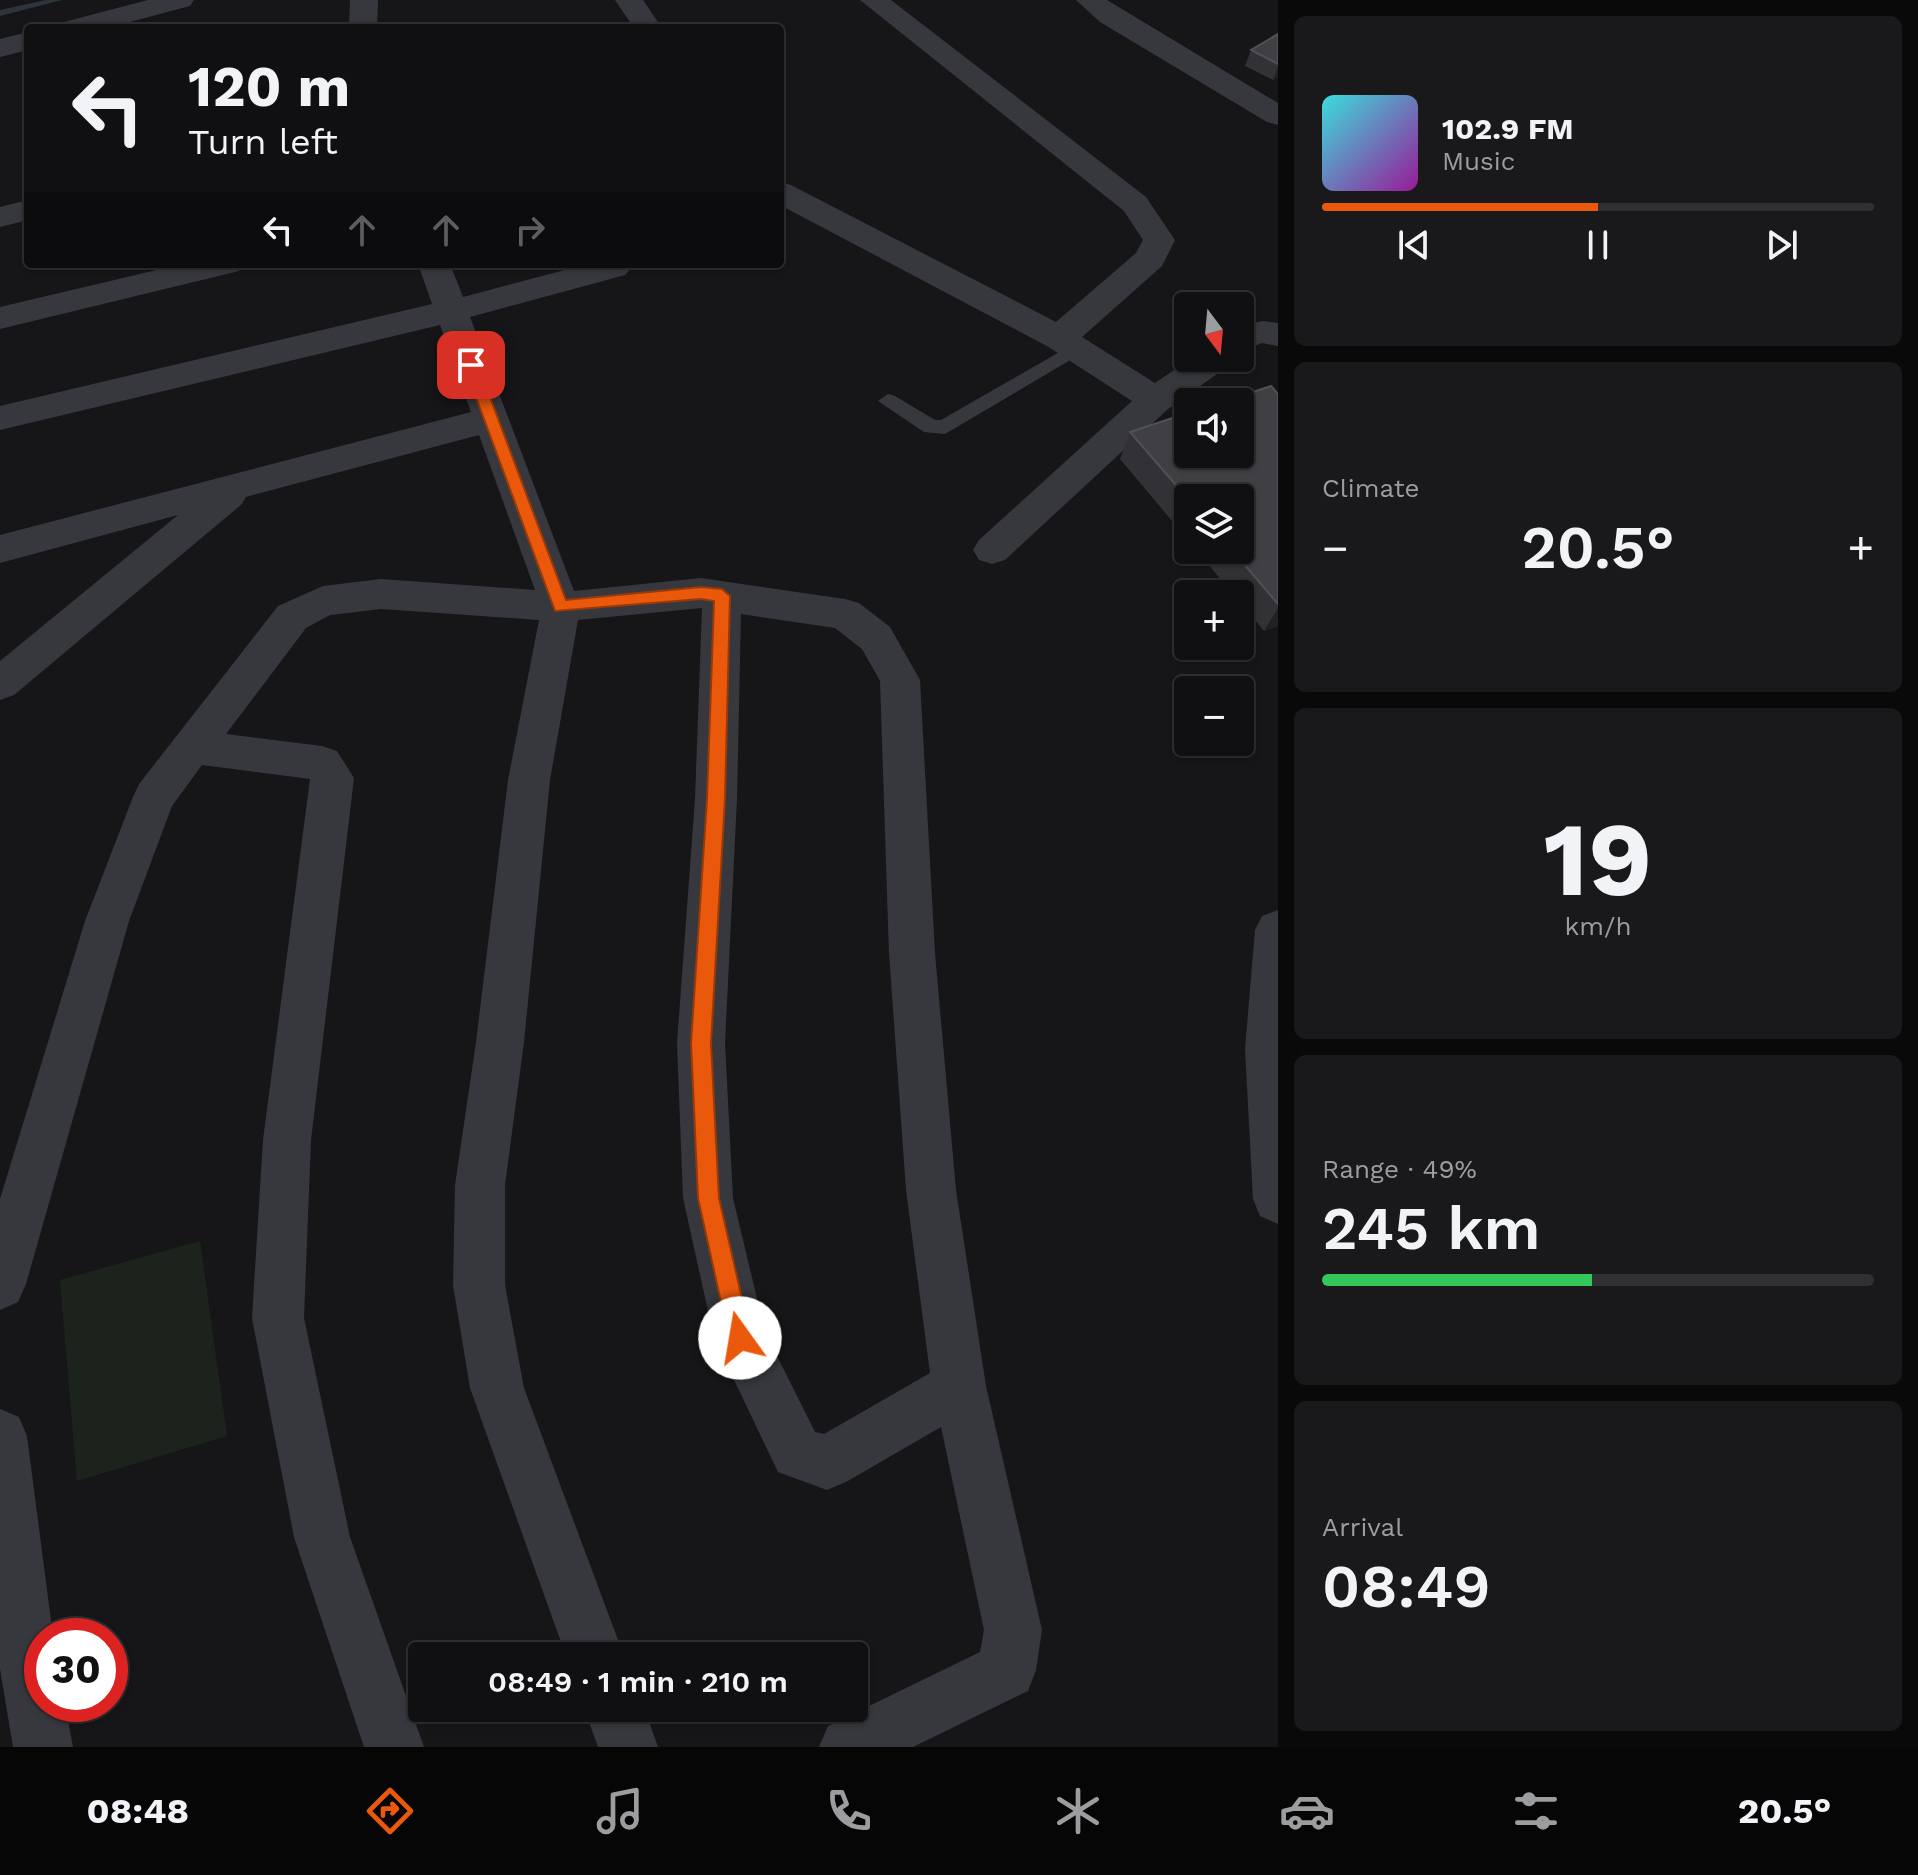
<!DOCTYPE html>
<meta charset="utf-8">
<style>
body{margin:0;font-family:"Work Sans",sans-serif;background:#19191b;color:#f1f3f6;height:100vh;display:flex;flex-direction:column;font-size:30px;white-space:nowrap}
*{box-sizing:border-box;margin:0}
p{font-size:26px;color:#9c9d9f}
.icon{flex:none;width:44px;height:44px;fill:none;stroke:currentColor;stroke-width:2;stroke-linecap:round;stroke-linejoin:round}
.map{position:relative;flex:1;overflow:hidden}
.side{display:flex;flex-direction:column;gap:16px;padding:16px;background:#09090a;width:640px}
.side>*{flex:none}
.hud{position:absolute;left:24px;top:24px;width:760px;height:244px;border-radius:8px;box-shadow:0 2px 6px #0004,0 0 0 2px #303032;background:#101012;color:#f1f3f6;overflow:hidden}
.needle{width:52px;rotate:164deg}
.tools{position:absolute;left:1174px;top:292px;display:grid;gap:16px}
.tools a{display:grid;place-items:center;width:80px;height:80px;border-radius:8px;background:#101012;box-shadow:0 2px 6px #0004,0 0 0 2px #303032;font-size:40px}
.speed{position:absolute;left:24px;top:1618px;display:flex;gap:16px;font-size:40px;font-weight:700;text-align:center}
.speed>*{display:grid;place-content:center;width:104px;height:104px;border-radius:50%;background:#101012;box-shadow:0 2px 6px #0004,0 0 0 2px #303032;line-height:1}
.speed .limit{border:12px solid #d22;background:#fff;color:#111}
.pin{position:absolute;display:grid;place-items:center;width:68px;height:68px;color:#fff;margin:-34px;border-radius:16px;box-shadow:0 4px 12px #0006}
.me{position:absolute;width:88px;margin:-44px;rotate:347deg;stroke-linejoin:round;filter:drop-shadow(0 0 6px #0008)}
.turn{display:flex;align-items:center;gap:28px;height:168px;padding:0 32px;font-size:36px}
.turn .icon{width:104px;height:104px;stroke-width:2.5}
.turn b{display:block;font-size:56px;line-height:68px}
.lanes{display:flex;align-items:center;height:76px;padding:0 32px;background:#0003;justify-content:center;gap:40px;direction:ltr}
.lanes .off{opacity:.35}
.big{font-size:60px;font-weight:600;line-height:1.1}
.side .widget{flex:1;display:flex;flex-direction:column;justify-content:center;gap:12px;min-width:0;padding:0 28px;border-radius:12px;background:#19191b}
.side .dial{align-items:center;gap:0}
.dial b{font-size:104px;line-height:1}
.song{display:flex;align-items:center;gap:24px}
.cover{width:96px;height:96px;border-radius:12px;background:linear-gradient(135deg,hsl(180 70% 55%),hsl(300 70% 35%))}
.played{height:8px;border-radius:4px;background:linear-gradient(90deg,#ea580c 50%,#303032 50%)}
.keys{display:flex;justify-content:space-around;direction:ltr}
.heat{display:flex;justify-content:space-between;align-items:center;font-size:44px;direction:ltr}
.charge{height:12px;border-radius:6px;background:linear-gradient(90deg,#34c759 49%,#303032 0)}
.trip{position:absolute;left:408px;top:1642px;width:460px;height:80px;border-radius:8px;background:#101012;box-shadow:0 2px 6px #0004,0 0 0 2px #303032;font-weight:600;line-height:80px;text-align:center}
.dock{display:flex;height:128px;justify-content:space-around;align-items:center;background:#060607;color:#9c9d9f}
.dock .icon{width:56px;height:56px}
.dock .selected{color:#ea580c}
.dock b{font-size:36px;color:#f1f3f6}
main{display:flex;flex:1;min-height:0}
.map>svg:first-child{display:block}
</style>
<main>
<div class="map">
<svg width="1278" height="1747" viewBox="0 0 1278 1747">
<rect width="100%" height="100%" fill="#161618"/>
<path fill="#1c231d" d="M200,1241L227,1436L77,1481L60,1280Z"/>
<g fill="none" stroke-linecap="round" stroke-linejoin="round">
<path fill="#2c353c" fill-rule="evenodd" d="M46,0H62L0,16V10Z"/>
<path fill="#37383d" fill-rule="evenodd" d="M1077,342L1086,348L1084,352L945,434L924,432L878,401L888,394L895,396L935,420H941Z"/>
<path fill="#37383d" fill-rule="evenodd" d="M148,0H194L190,6L107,28H60L64,22Z
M350,0H378L377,28H349Z
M615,0H643L662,28H634Z
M860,0H891L1146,197L1175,240L1162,266L1082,337L1155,383L1192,358H1233L1228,366L1168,409L1005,560L992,564L979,560L973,550L979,540L1132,401L1047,346L780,205V182L791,185L1056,322L1136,253L1143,240L1124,211Z
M1076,0H1107L1278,103V125L1267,122L1100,22Z
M28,32V50L0,57V39Z
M28,200V220L0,227V207Z
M182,264H243L239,271L0,329V307Z
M418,264H450L463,297L588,264H635L625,275L470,317L574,591L701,578L845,599L859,603L890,627L920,680L935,953L956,1190L986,1386L1042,1630L1036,1670L1028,1691L913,1747H819L828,1726L980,1652L984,1630L941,1427L846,1482L827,1490L778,1472L714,1338L683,1198L677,1043L695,799L702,608L578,620L550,780L524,1042L505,1185V1285L524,1388L624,1656H566L470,1388L453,1285L455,1185L476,1042L508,780L539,620L381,609L330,615L306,628L226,734L322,746L337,751L354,778L311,1140L304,1318L350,1537L424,1747H364L294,1537L252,1318L263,1140L310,779L202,765L172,806L129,921L26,1284L18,1302L0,1310V1199L85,921L133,797L139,784L278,606L323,586L381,579L535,590L479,435L246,497L242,504L14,695L0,700V661L178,515L0,563V535L471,412L440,325L0,430V406L432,304ZM741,614L835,628L862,649L880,681L889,953L906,1190L930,1373L824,1434L815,1432L765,1332L733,1198L725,1043L737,799Z
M1263,321L1278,323V346L1262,343L1240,352V326Z
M1278,910V1224L1260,1216L1253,1199L1245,1049L1255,930L1262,916Z
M0,1409L19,1417L27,1436L53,1636H42V1704H65L73,1747H13L0,1669Z
M584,1708H644L658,1747H598Z"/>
</g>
<path fill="#323236" d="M1278,34V77L1273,80L1245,66L1251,50Z
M1278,394V626L1264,631L1240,602V594H1233L1196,550H1240L1188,498V540L1120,459L1130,432Z"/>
<path fill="#212124" d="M1278,67V77L1273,80Z
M1278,608V626L1264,631Z"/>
<path fill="#3f3f44" stroke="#4f5156" stroke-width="2" d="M1278,34V64L1251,50Z
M1271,386L1278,394V604L1232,550H1240V498H1188V499L1130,432L1188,413V454H1240V402H1223Z"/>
<path fill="#ea580c" stroke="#983908" stroke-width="2" d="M471,360L478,365L566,600L701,587L722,589L730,596L725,799L711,1043L719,1198L751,1338L748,1346L740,1349L733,1346L729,1338L698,1198L691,1043L707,799L714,601L701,599L555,611L464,365Z"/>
</svg>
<div class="tools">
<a><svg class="needle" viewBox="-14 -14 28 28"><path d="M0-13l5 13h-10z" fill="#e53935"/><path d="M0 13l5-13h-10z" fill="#9c9d9f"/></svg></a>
<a><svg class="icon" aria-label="sound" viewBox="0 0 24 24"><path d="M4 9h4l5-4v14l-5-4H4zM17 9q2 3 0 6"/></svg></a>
<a><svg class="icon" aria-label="layers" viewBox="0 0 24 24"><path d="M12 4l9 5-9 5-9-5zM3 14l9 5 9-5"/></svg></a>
<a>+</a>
<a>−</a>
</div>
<div class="speed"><div class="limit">30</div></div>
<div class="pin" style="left:471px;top:365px;background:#d93025"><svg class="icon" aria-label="arrive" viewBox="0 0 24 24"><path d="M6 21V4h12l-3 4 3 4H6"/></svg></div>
<svg class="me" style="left:740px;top:1338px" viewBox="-20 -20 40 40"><circle r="19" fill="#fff"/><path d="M0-13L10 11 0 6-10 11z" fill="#ea580c"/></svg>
<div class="trip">08:49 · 1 min · 210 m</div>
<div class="hud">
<div class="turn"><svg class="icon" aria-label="left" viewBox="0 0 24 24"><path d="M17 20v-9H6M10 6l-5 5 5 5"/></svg><div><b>120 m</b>Turn left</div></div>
<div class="lanes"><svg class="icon" aria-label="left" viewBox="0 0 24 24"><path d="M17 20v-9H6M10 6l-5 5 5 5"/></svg><svg class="icon off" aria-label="ahead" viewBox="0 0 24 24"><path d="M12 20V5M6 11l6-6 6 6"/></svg><svg class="icon off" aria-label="ahead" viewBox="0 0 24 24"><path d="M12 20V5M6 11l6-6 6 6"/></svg><svg class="icon off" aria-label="right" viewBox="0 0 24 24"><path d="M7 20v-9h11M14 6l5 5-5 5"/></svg></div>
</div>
</div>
<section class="side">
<div class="widget">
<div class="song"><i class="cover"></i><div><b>102.9 FM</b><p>Music</p></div></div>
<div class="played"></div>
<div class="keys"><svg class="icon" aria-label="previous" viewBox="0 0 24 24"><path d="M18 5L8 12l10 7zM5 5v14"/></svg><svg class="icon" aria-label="pause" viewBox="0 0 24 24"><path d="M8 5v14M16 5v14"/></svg><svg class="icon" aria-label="next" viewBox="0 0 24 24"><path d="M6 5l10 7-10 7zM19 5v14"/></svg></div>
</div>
<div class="widget"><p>Climate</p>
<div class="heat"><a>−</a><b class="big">20.5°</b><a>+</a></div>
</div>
<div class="widget dial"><b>19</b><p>km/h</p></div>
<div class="widget"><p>Range · 49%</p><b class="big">245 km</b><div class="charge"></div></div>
<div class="widget"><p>Arrival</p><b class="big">08:49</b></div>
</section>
</main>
<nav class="dock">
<b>08:48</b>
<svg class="icon selected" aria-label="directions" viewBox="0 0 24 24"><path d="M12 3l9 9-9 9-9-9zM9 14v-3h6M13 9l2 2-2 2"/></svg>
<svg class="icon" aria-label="music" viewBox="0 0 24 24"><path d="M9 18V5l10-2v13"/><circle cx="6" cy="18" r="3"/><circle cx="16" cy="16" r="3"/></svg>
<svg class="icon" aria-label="phone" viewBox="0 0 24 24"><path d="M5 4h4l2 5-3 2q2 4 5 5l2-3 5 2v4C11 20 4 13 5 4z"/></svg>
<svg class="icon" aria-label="climate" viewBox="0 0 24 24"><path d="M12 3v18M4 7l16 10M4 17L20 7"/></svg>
<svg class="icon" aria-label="car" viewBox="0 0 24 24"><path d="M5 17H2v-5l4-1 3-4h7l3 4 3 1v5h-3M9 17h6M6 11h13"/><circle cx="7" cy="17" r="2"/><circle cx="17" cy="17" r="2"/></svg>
<svg class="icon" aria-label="filters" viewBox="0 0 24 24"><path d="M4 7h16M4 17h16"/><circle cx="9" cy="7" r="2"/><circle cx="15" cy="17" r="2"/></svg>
<b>20.5°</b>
</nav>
